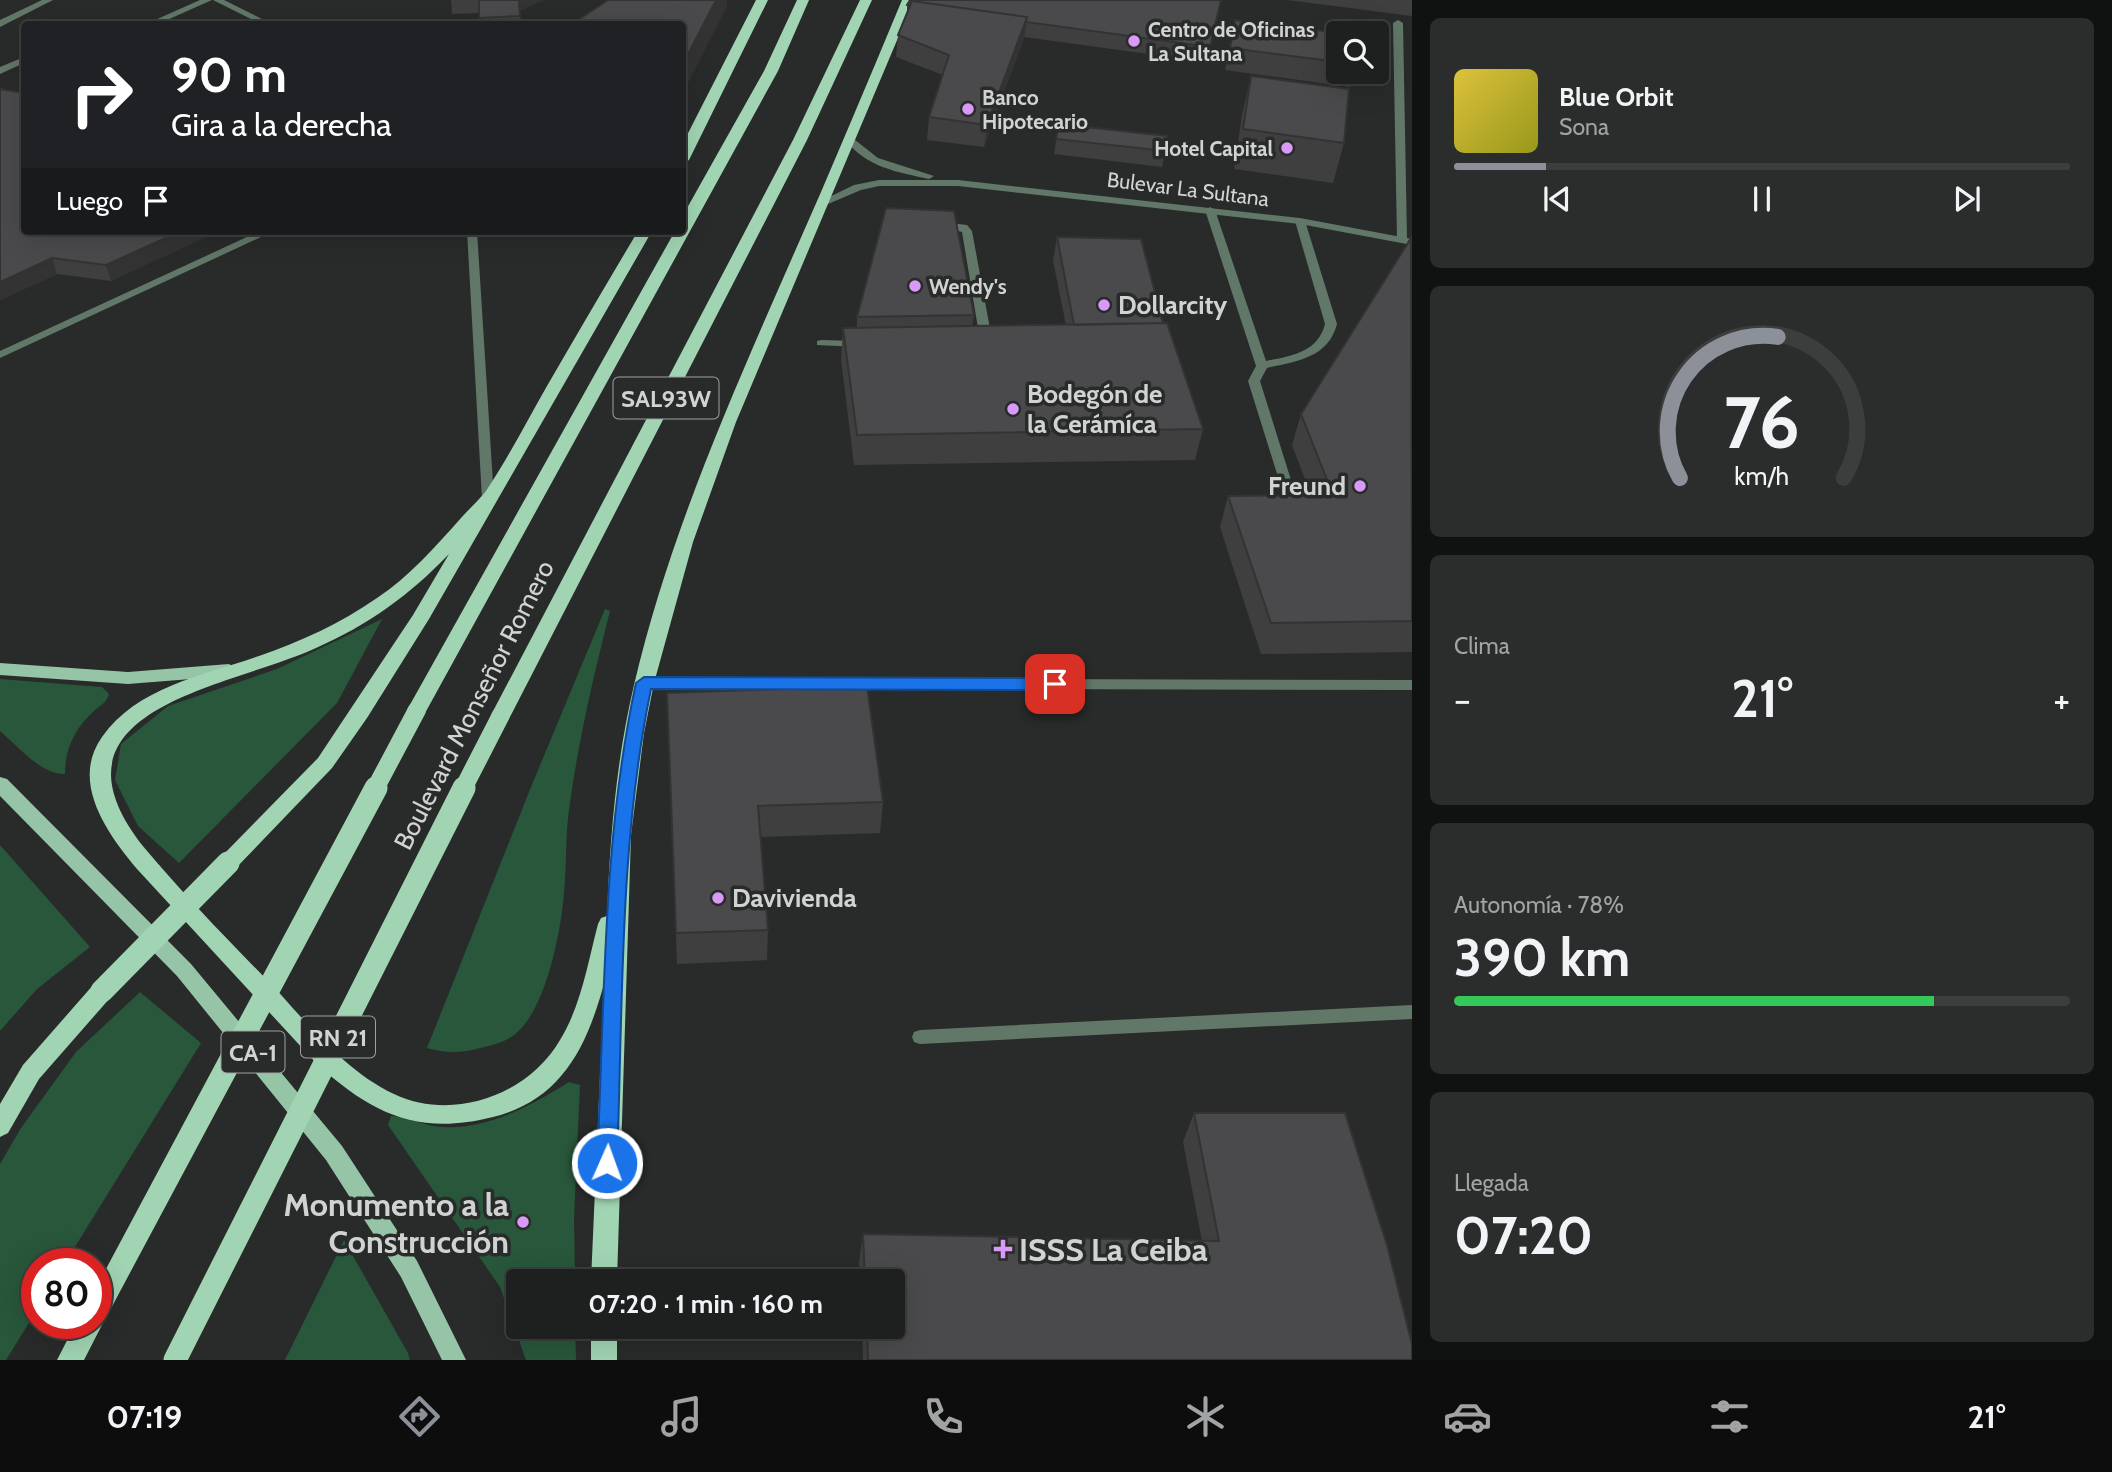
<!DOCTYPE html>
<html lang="es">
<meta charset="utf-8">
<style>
body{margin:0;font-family:Cabin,sans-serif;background:#2b2d2c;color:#f1f3f6;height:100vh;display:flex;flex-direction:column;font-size:26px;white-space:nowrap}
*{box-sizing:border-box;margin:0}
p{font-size:23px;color:#a1a3a4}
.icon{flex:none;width:38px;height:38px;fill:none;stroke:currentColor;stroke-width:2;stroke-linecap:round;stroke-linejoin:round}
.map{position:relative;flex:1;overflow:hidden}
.details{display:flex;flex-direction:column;gap:18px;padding:18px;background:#101211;width:700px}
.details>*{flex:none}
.hud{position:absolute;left:21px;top:21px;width:665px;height:214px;border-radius:7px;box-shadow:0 7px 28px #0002,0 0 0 2px #3c3e3d;background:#202124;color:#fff;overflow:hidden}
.fabs{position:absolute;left:1326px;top:21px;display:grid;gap:14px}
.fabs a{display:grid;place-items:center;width:63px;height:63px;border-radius:7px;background:#1e201f;box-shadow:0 7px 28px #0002,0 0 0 2px #3c3e3d;font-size:35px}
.speed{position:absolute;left:21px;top:1248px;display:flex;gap:14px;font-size:35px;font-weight:700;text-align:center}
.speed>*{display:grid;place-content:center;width:91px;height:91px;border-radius:50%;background:#1e201f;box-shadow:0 7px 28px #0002,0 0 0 2px #3c3e3d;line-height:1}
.speed .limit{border:10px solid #d22;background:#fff;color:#111}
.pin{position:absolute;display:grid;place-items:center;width:60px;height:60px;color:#fff;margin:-30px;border-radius:14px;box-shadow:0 4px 10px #0006}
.me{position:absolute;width:77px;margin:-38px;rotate:2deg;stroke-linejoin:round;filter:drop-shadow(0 0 5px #0008)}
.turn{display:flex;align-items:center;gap:24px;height:147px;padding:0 35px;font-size:32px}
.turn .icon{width:91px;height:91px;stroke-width:2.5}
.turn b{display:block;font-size:49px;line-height:60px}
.then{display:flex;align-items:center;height:66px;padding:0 35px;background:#0003;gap:14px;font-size:26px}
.big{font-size:52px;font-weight:800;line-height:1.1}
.details .tile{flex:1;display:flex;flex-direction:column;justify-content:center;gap:10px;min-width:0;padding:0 24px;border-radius:10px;background:#2b2d2c}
.details .dial{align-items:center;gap:0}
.dial svg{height:182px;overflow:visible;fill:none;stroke:#3c3e3d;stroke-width:7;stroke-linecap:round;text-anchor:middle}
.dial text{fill:#f1f3f6;stroke:none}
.song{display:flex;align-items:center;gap:21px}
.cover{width:84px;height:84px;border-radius:10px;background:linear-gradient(135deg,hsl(50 70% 55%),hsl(60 70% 35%))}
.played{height:7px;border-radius:4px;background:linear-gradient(90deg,#8c9099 15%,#3c3e3d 15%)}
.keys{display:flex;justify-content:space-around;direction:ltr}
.heat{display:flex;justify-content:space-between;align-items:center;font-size:38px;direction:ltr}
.charge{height:10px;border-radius:5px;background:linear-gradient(90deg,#34c759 78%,#3c3e3d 0)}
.trip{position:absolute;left:506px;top:1269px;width:399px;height:70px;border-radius:7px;background:#1e201f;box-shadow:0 7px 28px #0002,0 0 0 2px #3c3e3d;font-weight:800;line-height:70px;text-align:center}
.tab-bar{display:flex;height:112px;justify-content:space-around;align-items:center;background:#0c0d0c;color:#a1a3a4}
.tab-bar .icon{width:49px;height:49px}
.tab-bar .selected{color:#8c9099}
.tab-bar b{font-size:32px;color:#f1f3f6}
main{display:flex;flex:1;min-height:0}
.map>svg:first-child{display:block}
</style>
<main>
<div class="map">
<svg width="1412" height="1360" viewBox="0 0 1412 1360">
<rect width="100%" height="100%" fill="#282b29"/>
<path fill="#28573b" d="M605,609L610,611C594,674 579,738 570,803C565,833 567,862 564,893C561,931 546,1011 514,1035C506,1041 494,1045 484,1047C463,1053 448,1054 427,1048L531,787Z
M382,619L337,703L179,863L138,826L115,780L121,744L168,706L277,669Z
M0,679L102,687L109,694C106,703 102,704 95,710C75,728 65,748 65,774C41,775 18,746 0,731Z
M0,845L90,947L37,989L0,1031Z
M140,992L201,1043L65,1263L37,1264V1310L6,1360H0V1164L21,1128L76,1052Z
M569,1082L580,1085L574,1217L575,1281H518V1326L575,1327L576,1360H526L500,1287L388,1125L391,1116C407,1116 418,1123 433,1126C482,1133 529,1107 569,1082Z
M344,1240L408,1353L410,1360H285Z"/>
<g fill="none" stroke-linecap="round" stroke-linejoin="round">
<path fill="#617768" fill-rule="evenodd" d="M42,0H53L0,27V20Z
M200,0H212L158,24H146Z
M213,0H224L272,24H261Z
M117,19L126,24H106Z
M24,57V63L0,74V67Z
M1210,207L1215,210L1266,361C1292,356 1318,352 1325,324L1295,221L1296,219H1304L1305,221L1337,324C1328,358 1297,361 1267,368L1260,381L1291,480L1289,483L1285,484L1279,480L1248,381L1256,366L1205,210Z
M950,223L967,225L972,231L991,334L984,344L980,345L974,342L979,334L962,232L946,228L945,226Z
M260,231H274L0,358V351Z
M467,231H477L494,499L488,503L482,499Z
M821,340L858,341L864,344L858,347L817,345V341Z
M644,678L1412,680V690L644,688L637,683Z
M1412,1005V1019L920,1044L914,1042L912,1037L914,1032L920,1030Z"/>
<path fill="#617768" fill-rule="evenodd" d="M1398,20L1403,23L1407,239L1402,242L1397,239L1393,23Z"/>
<path fill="#617768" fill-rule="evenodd" d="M850,136L878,158L934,176L929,179C897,172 865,167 845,139Z
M879,180H958L1300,218L1412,239V245L1300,224L958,186H879L861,190L828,204H820L819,202L854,185Z"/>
<path fill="#96c4a6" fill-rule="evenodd" d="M0,663L128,672L229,664L238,670L229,676L128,684L0,675Z
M0,777L7,779L191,964L342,1146L417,1261L466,1360H442L401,1277L326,1160L177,976L0,796Z"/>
<path fill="#a0d4b2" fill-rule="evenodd" d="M756,0H768L689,160L682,164V145Z
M797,0H809L778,71L424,715H410L407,710L675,231H682V217L764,71Z
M860,0H872L807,140L511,715L508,720L501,722L494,720L491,715L793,140Z
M902,0H914L736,422L693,542L654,683L644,733L631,835L617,1281H591L604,984C595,1016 583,1051 561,1076C544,1097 518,1111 493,1117C418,1136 372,1114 317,1064L137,869C107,833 70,782 102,737C137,687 205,675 259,656C300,642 341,623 377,598C409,577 435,547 461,518C469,509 479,500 486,491C508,458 527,421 547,386C577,334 607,283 638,231H652L429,619L367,718L332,768L235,869L228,871L221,869L217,863L221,857L318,758L413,615L449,554C410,595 368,625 316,648C229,688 36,708 142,845C183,894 227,939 272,985C308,1024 345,1071 394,1094C453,1122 528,1095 560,1040C581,1006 588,962 598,924L601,918L607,916C610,838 616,761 634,685C669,536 731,397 792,258C830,173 866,86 902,0Z
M102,982L110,984L113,991L110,998L39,1079L8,1133L0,1137V1104L23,1065L94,984Z
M96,1313L103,1323L84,1360H57L76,1323H96Z
M591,1326H617V1360H591Z"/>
<path stroke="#a0d4b2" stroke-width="18" d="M375,789L417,710
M463,789L501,715"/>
<path stroke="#a0d4b2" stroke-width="23" d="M102,991L228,863
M96,1312L376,788
M175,1360L464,788"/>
</g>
<path fill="#403f40" d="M451,0H543L520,11L521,24H480L479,13L452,14Z
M1221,0L1207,62L1024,37L984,147L927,140L929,117L943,75L896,57L898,35L907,14V5Z
M1287,0H1412V16Z
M1235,20L1339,33V72H1354L1350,87L1225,70Z
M24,54V70L21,56Z
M1251,76L1344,143L1333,183L1234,169L1242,115Z
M0,89L219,231L111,281L57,274L0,300Z
M1059,124L1165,151L1162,167L1054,154Z
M1057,237L1163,323L1203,429L1195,460L854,465L841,359L843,328H857V317L974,315L972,326L1066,325L1053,261Z
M1412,239V652L1261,654L1220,527L1228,496L1311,495L1292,445L1301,414Z
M668,724L883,802L880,833L761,837L768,930L767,960L677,964Z
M1194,1113L1412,1360H863L862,1326H892V1281H860L859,1262L863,1234L1202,1241L1183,1142Z"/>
<path fill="#343334" d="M519,0H543L520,11L521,24Z
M716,0H727V6L682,95V66Z
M1027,17L1024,39L984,147L987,125Z
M181,231H219L111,281L106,265Z
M52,258L57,274L0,300V282Z"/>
<path fill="#4a494b" stroke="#343334" stroke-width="2" d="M479,0H519L520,16L479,18Z
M608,0H716L682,66V24H572Z
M910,0H1221L1210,47L1026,22L1027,17L912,1L910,6L907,5Z
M912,1L1027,17L987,125L929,117L949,55L898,35Z
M1235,20L1340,33H1339V62L1230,48Z
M1251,76L1349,89L1344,143L1243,129Z
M0,89L24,93V231H181L106,265L52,258L0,282Z
M1059,124L1167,136L1165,151L1056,139Z
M886,208L954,211L974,315L857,317Z
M1057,237L1141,239L1163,323L1074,325Z
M1411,238L1412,621L1271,623L1228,496L1333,495L1301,414Z
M1167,323L1203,429L857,435L843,328Z
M867,686L883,802L758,806L768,930L676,933L667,693Z
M1194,1113H1345L1387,1245L1412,1344V1360H868L867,1326H892V1281H865L863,1234L1219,1241Z"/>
<path fill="#1a73e8" stroke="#114b97" stroke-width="2" d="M644,677L1055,678L1063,684L1055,690L651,689C619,842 623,1007 617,1163L614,1169L607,1172L600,1169L597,1163C605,1003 602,840 636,683Z"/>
<g fill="#d99af7" stroke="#282b29" stroke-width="2.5">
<circle cx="1134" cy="41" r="7"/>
<circle cx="968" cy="109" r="7"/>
<circle cx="1287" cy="148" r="7"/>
<circle cx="915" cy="286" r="7"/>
<circle cx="1104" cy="305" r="7"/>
<circle cx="1013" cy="409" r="7"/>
<circle cx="1360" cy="486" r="7"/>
<circle cx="718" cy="898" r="7"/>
<circle cx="523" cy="1222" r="7"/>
<path d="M999.5 1238.5h7v7h7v7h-7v7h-7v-7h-7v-7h7z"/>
</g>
<g text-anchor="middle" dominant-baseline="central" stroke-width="7" stroke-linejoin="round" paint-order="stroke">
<g font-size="21" font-weight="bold" fill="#d1d3d2" stroke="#282b29" text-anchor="start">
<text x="1148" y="29">Centro de Oficinas<tspan x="1148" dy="24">La Sultana</tspan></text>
<text x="982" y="97">Banco<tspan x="982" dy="24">Hipotecario</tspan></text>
<text x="1273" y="148" text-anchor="end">Hotel Capital</text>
<text x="929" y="286">Wendy's</text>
</g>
<g font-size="21" fill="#d1d3d2" stroke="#282b29">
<text transform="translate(1188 189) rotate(7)">Bulevar La Sultana</text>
</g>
<g fill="#282b29" stroke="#9ea19f" stroke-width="2">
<rect x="613.5" y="377.5" width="105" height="41" rx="5"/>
<rect x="301" y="1016.5" width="74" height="41" rx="5"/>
<rect x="221.5" y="1031.5" width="63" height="41" rx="5"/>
</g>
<g font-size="24" font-weight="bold" fill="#d1d3d2">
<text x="666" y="398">SAL93W</text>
<text x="338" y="1037">RN 21</text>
<text x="253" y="1052">CA-1</text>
</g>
<g font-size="26" font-weight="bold" fill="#d1d3d2" stroke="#282b29" text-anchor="start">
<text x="1118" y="305">Dollarcity</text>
<text x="1027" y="394">Bodegón de<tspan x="1027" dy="30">la Cerámíca</tspan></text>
<text x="1346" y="486" text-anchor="end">Freund</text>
<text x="732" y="898">Davivienda</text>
</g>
<g font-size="26" fill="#d1d3d2" stroke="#282b29">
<text transform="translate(474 705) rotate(-63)">Boulevard Monseñor Romero</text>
</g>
<g font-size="32" font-weight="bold" fill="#d1d3d2" stroke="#282b29" text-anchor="end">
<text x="509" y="1204">Monumento a la<tspan x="509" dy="37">Construcción</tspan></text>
<text x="1019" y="1249" text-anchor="start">ISSS La Ceiba</text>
</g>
</g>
</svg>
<div class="fabs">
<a><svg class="icon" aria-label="search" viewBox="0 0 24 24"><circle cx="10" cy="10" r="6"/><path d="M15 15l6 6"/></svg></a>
</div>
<div class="speed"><div class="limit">80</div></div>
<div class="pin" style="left:1055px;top:684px;background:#d93025"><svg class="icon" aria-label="arrive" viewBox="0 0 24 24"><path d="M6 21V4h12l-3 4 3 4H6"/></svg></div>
<svg class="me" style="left:607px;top:1163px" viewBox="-20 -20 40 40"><circle r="17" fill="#1a73e8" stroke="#fff" stroke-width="3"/><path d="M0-11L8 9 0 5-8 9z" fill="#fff"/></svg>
<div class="trip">07:20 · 1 min · 160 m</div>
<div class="hud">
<div class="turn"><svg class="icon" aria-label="right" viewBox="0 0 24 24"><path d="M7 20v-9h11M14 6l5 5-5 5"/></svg><div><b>90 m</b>Gira a la derecha</div></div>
<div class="then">Luego<svg class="icon" aria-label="arrive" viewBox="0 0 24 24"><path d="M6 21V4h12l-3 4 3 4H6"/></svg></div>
</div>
</div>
<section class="details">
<div class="tile">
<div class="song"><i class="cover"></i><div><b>Blue Orbit</b><p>Sona</p></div></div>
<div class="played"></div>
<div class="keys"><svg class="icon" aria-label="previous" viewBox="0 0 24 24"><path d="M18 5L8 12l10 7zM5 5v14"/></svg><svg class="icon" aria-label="pause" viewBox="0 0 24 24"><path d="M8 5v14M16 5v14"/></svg><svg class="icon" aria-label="next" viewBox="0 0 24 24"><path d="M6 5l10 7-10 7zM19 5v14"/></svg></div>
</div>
<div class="tile dial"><svg viewBox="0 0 100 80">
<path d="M14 69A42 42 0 1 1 86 69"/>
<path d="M14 69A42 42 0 0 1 57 7" stroke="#8c9099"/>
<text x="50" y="56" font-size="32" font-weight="700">76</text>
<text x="50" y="72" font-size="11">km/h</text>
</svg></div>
<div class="tile"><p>Clima</p>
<div class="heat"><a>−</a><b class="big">21°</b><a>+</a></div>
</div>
<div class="tile"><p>Autonomía · 78%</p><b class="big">390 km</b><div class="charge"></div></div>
<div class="tile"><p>Llegada</p><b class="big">07:20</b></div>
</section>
</main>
<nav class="tab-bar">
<b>07:19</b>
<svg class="icon selected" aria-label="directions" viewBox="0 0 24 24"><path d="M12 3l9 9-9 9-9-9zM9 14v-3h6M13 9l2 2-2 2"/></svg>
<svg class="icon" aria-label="music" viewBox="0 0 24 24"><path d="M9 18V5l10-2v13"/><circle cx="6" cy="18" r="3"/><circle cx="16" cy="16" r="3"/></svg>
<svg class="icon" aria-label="phone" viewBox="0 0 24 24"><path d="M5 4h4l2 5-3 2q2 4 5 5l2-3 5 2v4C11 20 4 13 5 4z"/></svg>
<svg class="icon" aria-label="climate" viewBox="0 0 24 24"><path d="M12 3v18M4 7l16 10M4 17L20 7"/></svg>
<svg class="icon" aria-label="car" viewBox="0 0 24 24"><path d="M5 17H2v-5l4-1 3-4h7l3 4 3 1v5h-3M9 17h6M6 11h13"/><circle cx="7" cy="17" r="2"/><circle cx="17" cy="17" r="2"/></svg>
<svg class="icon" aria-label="filters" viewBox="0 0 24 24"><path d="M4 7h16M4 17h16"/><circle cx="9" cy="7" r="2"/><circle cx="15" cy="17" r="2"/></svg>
<b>21°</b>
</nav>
